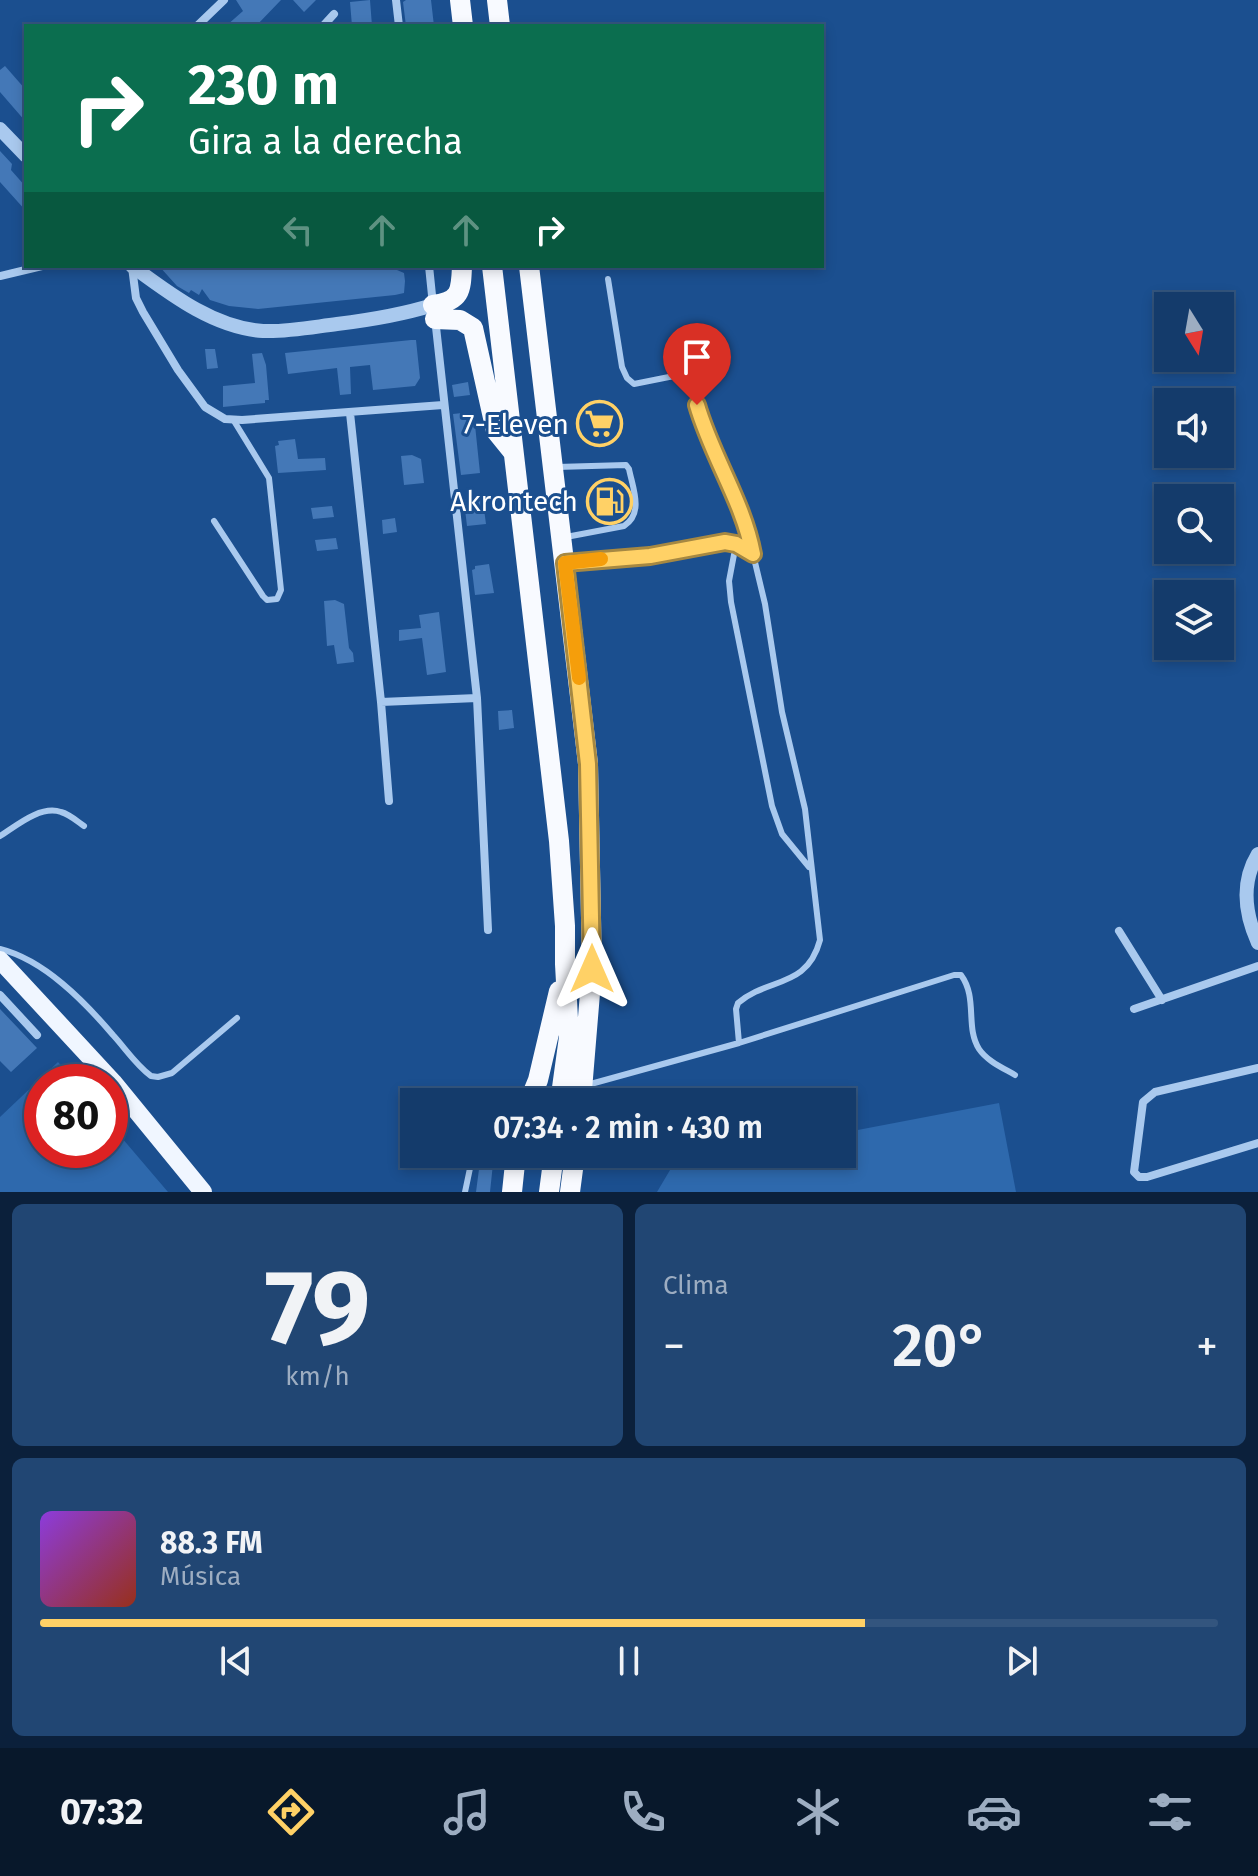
<!DOCTYPE html>
<html lang="es">
<meta charset="utf-8">
<style>
body{margin:0;font-family:"Fira Sans",sans-serif;background:#214673;color:#f1f3f6;height:100vh;display:flex;flex-direction:column;font-size:30px;white-space:nowrap}
*{box-sizing:border-box;margin:0}
p{font-size:26px;color:#9dadc1}
.icon{flex:none;width:44px;height:44px;fill:none;stroke:currentColor;stroke-width:2;stroke-linecap:round;stroke-linejoin:round}
.map{position:relative;height:1192px;overflow:hidden}
.details{display:flex;flex-direction:column;gap:12px;padding:12px;background:#0b203b;flex:1}
.details>*{flex:none}
.banner{position:absolute;left:24px;top:24px;width:800px;height:244px;border-radius:0px;box-shadow:0 4px 12px #0003,0 0 0 2px #33557e;background:#0b6e4f;color:#fff;overflow:hidden}
.needle{width:52px;rotate:169deg}
.controls{position:absolute;left:1154px;top:292px;display:grid;gap:16px}
.controls a{display:grid;place-items:center;width:80px;height:80px;border-radius:0px;background:#143b6b;box-shadow:0 4px 12px #0003,0 0 0 2px #33557e;font-size:40px}
.speed{position:absolute;left:24px;top:1064px;display:flex;gap:16px;font-size:40px;font-weight:700;text-align:center}
.speed>*{display:grid;place-content:center;width:104px;height:104px;border-radius:50%;background:#143b6b;box-shadow:0 4px 12px #0003,0 0 0 2px #33557e;line-height:1}
.speed .limit{border:12px solid #d22;background:#fff;color:#111}
.pin{position:absolute;display:grid;place-items:center;width:68px;height:68px;color:#fff;margin:-82px -34px;border-radius:50% 50% 50% 0;rotate:-45deg;box-shadow:0 0 8px #0007}
.pin .icon{rotate:45deg}
.me{position:absolute;width:88px;margin:-44px;rotate:0deg;stroke-linejoin:round;filter:drop-shadow(0 0 6px #0008)}
.turn{display:flex;align-items:center;gap:28px;height:168px;padding:0 32px;font-size:36px}
.turn .icon{width:104px;height:104px;stroke-width:2.5}
.turn b{display:block;font-size:56px;line-height:68px}
.lanes{display:flex;align-items:center;height:76px;padding:0 32px;background:#0003;justify-content:center;gap:40px;direction:ltr}
.lanes .off{opacity:.35}
.big{font-size:60px;font-weight:600;line-height:1.1}
.details .tile{flex:1;display:flex;flex-direction:column;justify-content:center;gap:12px;min-width:0;padding:0 28px;border-radius:12px;background:#214673}
.details .dial{align-items:center;gap:0}
.dial b{font-size:104px;line-height:1}
.song{display:flex;align-items:center;gap:24px}
.cover{width:96px;height:96px;border-radius:12px;background:linear-gradient(135deg,hsl(270 70% 55%),hsl(10 70% 35%))}
.played{height:8px;border-radius:4px;background:linear-gradient(90deg,#ffd166 70%,#33557e 70%)}
.keys{display:flex;justify-content:space-around;direction:ltr}
.heat{display:flex;justify-content:space-between;align-items:center;font-size:44px;direction:ltr}
.details .tiles{flex:1;display:grid;gap:12px;grid-template-columns:1fr 1fr}
.tile:last-child{grid-column:span 2}
.trip{position:absolute;left:400px;top:1088px;width:456px;height:80px;border-radius:0px;background:#143b6b;box-shadow:0 4px 12px #0003,0 0 0 2px #33557e;font-weight:600;line-height:80px;text-align:center}
.tab-bar{display:flex;height:128px;justify-content:space-around;align-items:center;background:#08182b;color:#9dadc1}
.tab-bar .icon{width:56px;height:56px}
.tab-bar .selected{color:#ffd166}
.tab-bar b{font-size:36px;color:#f1f3f6}
.map>svg:first-child{display:block}
</style>
<div class="map">
<svg width="1258" height="1192" viewBox="0 0 1258 1192">
<rect width="100%" height="100%" fill="#1b4f8f"/>
<path fill="#2e69ad" d="M58,1062L75,1082H42V1150H110V1124L168,1192H0V1117Z
M999,1103L1016,1192H657L673,1165L730,1154H842V1133Z"/>
<path fill="#4478b7" d="M236,0H281L256,26H226L243,11Z
M293,0H316L304,12Z
M370,0L372,26H352L350,2Z
M406,0H431L434,26H406L403,2Z
M5,66L26,90V122L0,92V70Z
M0,151L12,164L11,170L26,187V211L0,182Z
M159,266H397V270L404,273L405,281L404,293L395,295L258,309L229,306L210,300L202,289L199,295L191,290L189,293L177,286Z
M411,340H416L420,378L415,386L373,390L370,365L350,367L351,394L340,395L337,368L288,374L285,353Z
M205,349H215L218,368L207,369Z
M262,353L266,365L269,400H265V403L223,407V386L255,383L252,354Z
M468,382L470,395L454,397L452,385Z
M471,412L473,425H475L480,473L461,475L453,414Z
M295,439L298,459L325,458L326,470L278,473L275,446L279,445L278,441Z
M412,455L421,459L424,483L404,485L401,456Z
M622,485L626,511L596,516L592,490Z
M482,494L486,524L467,526L464,501L471,495Z
M332,506L334,517L313,519L311,508Z
M395,518L397,532L383,534L382,520Z
M336,538L338,549L317,551L315,540Z
M489,564L494,593L475,595L472,570L475,569V566Z
M335,600L344,604L349,648L353,653L354,662L337,664L334,645L327,646L324,601Z
M439,612L446,672L427,675L422,638L399,641V630L421,628L419,615Z
M512,710L514,728L499,730L498,711Z
M0,1009L37,1048L11,1072L0,1061Z
M481,1154H494L490,1192H476Z"/>
<g fill="none" stroke-linecap="round" stroke-linejoin="round">
<path stroke="#a9c9ee" stroke-width="6" d="M608,279L622,367L627,378L634,384L714,368L719,363L721,356
M693,387L710,445L745,520L753,554
M557,467L626,465L629,469C633,489 644,513 624,526L566,537
M214,521L263,596L267,600L277,599L281,590L269,478L234,421
M736,544L729,581L731,602L772,806L782,834L809,867
M569,562L650,556L712,542L736,544L753,554L765,604L782,712L805,809L820,940C807,989 768,977 738,1003L736,1009L739,1043L587,1085
M0,836C16,826 40,805 61,812C69,814 77,821 84,826
M0,949C44,960 84,1001 113,1035C125,1048 136,1065 151,1076L158,1077L172,1073L237,1018
M739,1043L954,975H961C978,998 965,1027 979,1049C987,1061 1003,1068 1015,1075
M465,1192L473,1154"/>
<path stroke="#a9c9ee" stroke-width="8" d="M396,0L399,26
M197,26L224,0
M323,26L334,14
M429,266L433,305
M132,267L136,298L143,312L178,370L205,407L225,419L242,420L443,405
M0,276L42,266
M435,318L477,698L488,930
M350,413L381,702L477,698
M381,702L389,801
M1119,931L1162,1000
M0,995L37,1035
M1134,1009L1258,966
M1258,1068L1155,1092L1143,1102L1134,1172L1139,1177H1147L1258,1143"/>
<path stroke="#a9c9ee" stroke-width="14" d="M0,129L26,156
M132,266C170,294 214,328 263,331C288,332 313,327 337,324C370,320 401,315 433,305
M1258,854C1241,882 1245,914 1258,943"/>
<path stroke="#f0f6ff" stroke-width="18" d="M0,960L113,1082L203,1192"/>
<path stroke="#f8faff" stroke-width="20" d="M460,0L463,26
M497,0L500,26
M492,266L559,841L565,926V964L569,1037L560,1102
M529,266L588,764L592,969L581,1102
M433,305C461,301 461,291 462,266
M435,319L460,320L473,328L496,431L513,452
M529,1102L538,1080L559,991
M512,1192L516,1154
M549,1192L554,1154
M570,1192L575,1154"/>
</g>
<g fill="none" stroke-linecap="round" stroke-linejoin="round">
<defs>
<path id="route" d="M592,969L588,764L565,563L650,556L725,542L736,544L753,554C743,501 712,457 697,405"/>
</defs>
<use href="#route" stroke="#a68842" stroke-width="20"/>
<use href="#route" stroke="#ffd166" stroke-width="14"/>
<path stroke="#f59e0b" stroke-width="14" d="M579,678L565,563L601,559"/>
</g>
<defs>
<symbol id="supermarket-ring" viewBox="-11 -11 22 22"><circle r="9.5" fill="#1b4f8f" stroke="#ffd166" stroke-width="1.5"/><path d="M-6-5.5h2.5l.6 2H6L4.5 2H-2.5L-4.4-4H-6ZM-1.5 3.2a1.3 1.3 0 1 0 .1 0ZM3 3.2a1.3 1.3 0 1 0 .1 0Z" fill="#ffd166"/></symbol>
<symbol id="fuel-ring" viewBox="-11 -11 22 22"><circle r="9.5" fill="#1b4f8f" stroke="#ffd166" stroke-width="1.5"/><path d="M-5.5-6h7V0h2V4h1.3V-2.5L3-4.5l.8-.8L6-3V5H2.5V1h-1V6h-7ZM-4.2-4.7v3.2H.2V-4.7Z" fill="#ffd166"/></symbol>
</defs>
<g fill-rule="evenodd">
<use href="#supermarket-ring" x="574" y="398" width="51" height="51"/>
<use href="#fuel-ring" x="584" y="476" width="51" height="51"/>
</g>
<g text-anchor="middle" dominant-baseline="central" stroke-width="6" stroke-linejoin="round" paint-order="stroke">
<g font-size="28" fill="#fff" stroke="#1b4f8f" text-anchor="end">
<text x="569" y="424">7-Eleven</text>
<text x="578" y="501">Akrontech</text>
</g>
</g>
</svg>
<div class="controls">
<a><svg class="needle" viewBox="-14 -14 28 28"><path d="M0-13l5 13h-10z" fill="#e53935"/><path d="M0 13l5-13h-10z" fill="#9dadc1"/></svg></a>
<a><svg class="icon" aria-label="sound" viewBox="0 0 24 24"><path d="M4 9h4l5-4v14l-5-4H4zM17 9q2 3 0 6"/></svg></a>
<a><svg class="icon" aria-label="search" viewBox="0 0 24 24"><circle cx="10" cy="10" r="6"/><path d="M15 15l6 6"/></svg></a>
<a><svg class="icon" aria-label="layers" viewBox="0 0 24 24"><path d="M12 4l9 5-9 5-9-5zM3 14l9 5 9-5"/></svg></a>
</div>
<div class="speed"><div class="limit">80</div></div>
<div class="pin" style="left:697px;top:405px;background:#d93025"><svg class="icon" aria-label="arrive" viewBox="0 0 24 24"><path d="M6 21V4h12l-3 4 3 4H6"/></svg></div>
<svg class="me" style="left:592px;top:969px" viewBox="-20 -20 40 40"><path d="M0-17L14 15 0 8-14 15z" fill="#ffd166" stroke="#fff" stroke-width="4"/></svg>
<div class="trip">07:34 · 2 min · 430 m</div>
<div class="banner">
<div class="turn"><svg class="icon" aria-label="right" viewBox="0 0 24 24"><path d="M7 20v-9h11M14 6l5 5-5 5"/></svg><div><b>230 m</b>Gira a la derecha</div></div>
<div class="lanes"><svg class="icon off" aria-label="left" viewBox="0 0 24 24"><path d="M17 20v-9H6M10 6l-5 5 5 5"/></svg><svg class="icon off" aria-label="ahead" viewBox="0 0 24 24"><path d="M12 20V5M6 11l6-6 6 6"/></svg><svg class="icon off" aria-label="ahead" viewBox="0 0 24 24"><path d="M12 20V5M6 11l6-6 6 6"/></svg><svg class="icon" aria-label="right" viewBox="0 0 24 24"><path d="M7 20v-9h11M14 6l5 5-5 5"/></svg></div>
</div>
</div>
<section class="details">
<div class="tiles">
<div class="tile dial"><b>79</b><p>km/h</p></div>
<div class="tile"><p>Clima</p>
<div class="heat"><a>−</a><b class="big">20°</b><a>+</a></div>
</div>
<div class="tile">
<div class="song"><i class="cover"></i><div><b>88.3 FM</b><p>Música</p></div></div>
<div class="played"></div>
<div class="keys"><svg class="icon" aria-label="previous" viewBox="0 0 24 24"><path d="M18 5L8 12l10 7zM5 5v14"/></svg><svg class="icon" aria-label="pause" viewBox="0 0 24 24"><path d="M8 5v14M16 5v14"/></svg><svg class="icon" aria-label="next" viewBox="0 0 24 24"><path d="M6 5l10 7-10 7zM19 5v14"/></svg></div>
</div>
</div>
</section>
<nav class="tab-bar">
<b>07:32</b>
<svg class="icon selected" aria-label="directions" viewBox="0 0 24 24"><path d="M12 3l9 9-9 9-9-9zM9 14v-3h6M13 9l2 2-2 2"/></svg>
<svg class="icon" aria-label="music" viewBox="0 0 24 24"><path d="M9 18V5l10-2v13"/><circle cx="6" cy="18" r="3"/><circle cx="16" cy="16" r="3"/></svg>
<svg class="icon" aria-label="phone" viewBox="0 0 24 24"><path d="M5 4h4l2 5-3 2q2 4 5 5l2-3 5 2v4C11 20 4 13 5 4z"/></svg>
<svg class="icon" aria-label="climate" viewBox="0 0 24 24"><path d="M12 3v18M4 7l16 10M4 17L20 7"/></svg>
<svg class="icon" aria-label="car" viewBox="0 0 24 24"><path d="M5 17H2v-5l4-1 3-4h7l3 4 3 1v5h-3M9 17h6M6 11h13"/><circle cx="7" cy="17" r="2"/><circle cx="17" cy="17" r="2"/></svg>
<svg class="icon" aria-label="filters" viewBox="0 0 24 24"><path d="M4 7h16M4 17h16"/><circle cx="9" cy="7" r="2"/><circle cx="15" cy="17" r="2"/></svg>
</nav>
